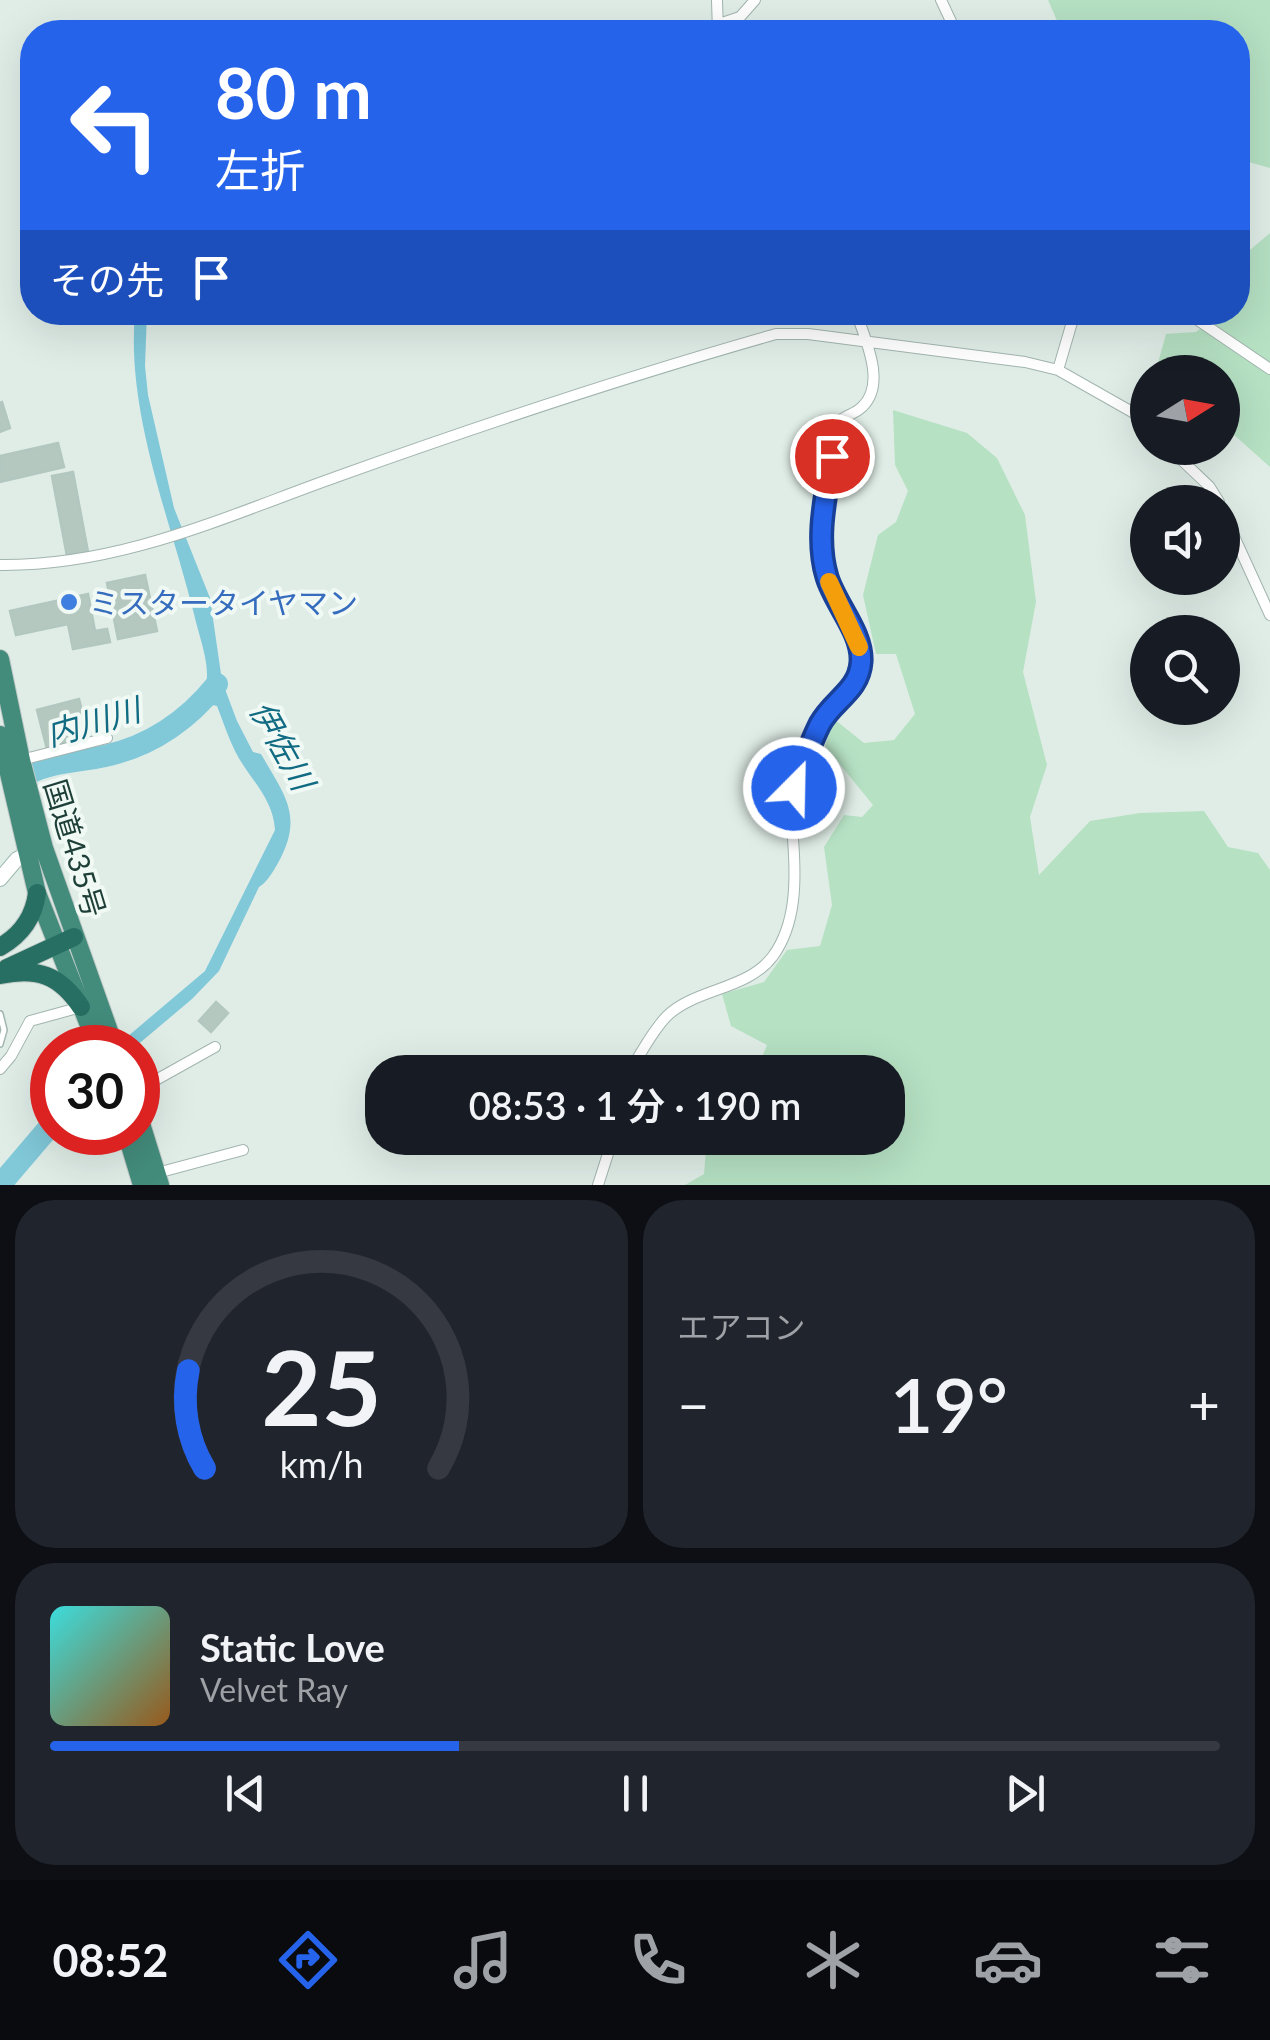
<!DOCTYPE html>
<html lang="ja">
<meta charset="utf-8">
<style>
body{margin:0;font-family:Lato,"Noto Sans JP",sans-serif;background:#20242c;color:#f1f3f6;height:100vh;display:flex;flex-direction:column;font-size:38px;white-space:nowrap}
*{box-sizing:border-box;margin:0}
p{font-size:32px;color:#9ea1a6}
.icon{flex:none;width:55px;height:55px;fill:none;stroke:currentColor;stroke-width:2;stroke-linecap:round;stroke-linejoin:round}
.map{position:relative;height:1185px;overflow:hidden}
.sheet{display:flex;flex-direction:column;gap:15px;padding:15px;background:#0d0f14;flex:1}
.sheet>*{flex:none}
.banner{position:absolute;left:20px;top:20px;width:1230px;height:305px;border-radius:40px;box-shadow:0 10px 40px #0002;background:#2563eb;color:#fff;overflow:hidden}
.needle{width:65px;rotate:79deg}
.fabs{position:absolute;left:1130px;top:355px;display:grid;gap:20px}
.fabs a{display:grid;place-items:center;width:110px;height:110px;border-radius:50%;background:#171b24;box-shadow:0 10px 40px #0002;font-size:50px}
.speed{position:absolute;left:30px;top:1025px;display:flex;gap:20px;font-size:50px;font-weight:700;text-align:center}
.speed>*{display:grid;place-content:center;width:130px;height:130px;border-radius:50%;background:#171b24;box-shadow:0 10px 40px #0002;line-height:1}
.speed .limit{border:15px solid #d22;background:#fff;color:#111}
.pin{position:absolute;display:grid;place-items:center;width:85px;height:85px;color:#fff;margin:-42px;border:5px solid #fff;border-radius:50%;box-shadow:0 2px 10px #0007}
.me{position:absolute;width:110px;margin:-55px;rotate:23deg;stroke-linejoin:round;filter:drop-shadow(0 0 8px #0008)}
.turn{display:flex;align-items:center;gap:35px;height:210px;padding:0 30px;font-size:45px}
.turn .icon{width:130px;height:130px;stroke-width:2.5}
.turn b{display:block;font-size:70px;line-height:85px}
.then{display:flex;align-items:center;height:95px;padding:0 30px;background:#0003;gap:20px;font-size:38px}
.big{font-size:75px;font-weight:600;line-height:1.1}
.sheet .widget{flex:1;display:flex;flex-direction:column;justify-content:center;gap:15px;min-width:0;padding:0 35px;border-radius:40px;background:#20242c}
.sheet .dial{align-items:center;gap:0}
.dial svg{height:260px;overflow:visible;fill:none;stroke:#363941;stroke-width:7;stroke-linecap:round;text-anchor:middle}
.dial text{fill:#f1f3f6;stroke:none}
.song{display:flex;align-items:center;gap:30px}
.cover{width:120px;height:120px;border-radius:15px;background:linear-gradient(135deg,hsl(180 70% 55%),hsl(30 70% 35%))}
.played{height:10px;border-radius:5px;background:linear-gradient(90deg,#2563eb 35%,#363941 35%)}
.keys{display:flex;justify-content:space-around;direction:ltr}
.heat{display:flex;justify-content:space-between;align-items:center;font-size:55px;direction:ltr}
.sheet .tiles{flex:1;display:grid;gap:15px;grid-template-columns:1fr 1fr}
.widget:last-child{grid-column:span 2}
.trip{position:absolute;left:365px;top:1055px;width:540px;height:100px;border-radius:40px;background:#171b24;box-shadow:0 10px 40px #0002;font-weight:600;line-height:100px;text-align:center}
.tab-bar{display:flex;height:160px;justify-content:space-around;align-items:center;background:#090b0e;color:#9ea1a6}
.tab-bar .icon{width:70px;height:70px}
.tab-bar .active{color:#2563eb}
.tab-bar b{font-size:45px;color:#f1f3f6}
.map>svg:first-child{display:block}
</style>
<div class="map">
<svg width="1270" height="1185" viewBox="0 0 1270 1185">
<rect width="100%" height="100%" fill="#e0ede7"/>
<path fill="#b6e1c3" d="M1048,0H1270V168L1238,159V32H1062Z
M1270,233V467L1223,425L1222,372H1196L1192,367L1156,370L1166,334L1196,332L1212,319L1209,313L1238,312V254L1250,250Z
M893,410L967,433L997,458L1025,515L1036,602L1023,672L1047,765L1030,817L1039,875L1090,821L1140,813L1204,811L1228,847L1258,853L1270,870V1185H685L704,1174L707,1138H888V1072H756L767,1045L731,1026L722,994L764,982L787,950L820,946L832,905L824,847L844,815L862,817L873,805L825,746L834,719L864,743L894,740L915,714L896,654H876L863,595L878,535L896,522L908,491L895,465Z"/>
<path fill="#81c8d9" d="M147,312L145,366L148,395L174,508L210,598L222,681L237,721L253,752L261,754C285,796 304,816 278,863C272,873 268,881 259,887L219,971L192,999L135,1047L114,1048L205,971L275,830C273,797 249,779 235,751C228,737 223,721 217,706L208,704C204,691 207,687 207,674C207,656 198,632 194,614C170,518 126,413 135,313Z"/>
<g fill="none" stroke-linecap="round" stroke-linejoin="round">
<path stroke="#81c8d9" stroke-width="22" d="M28,774C53,761 79,762 105,756C151,746 188,720 217,684
M0,1185L52,1124"/>
</g>
<path fill="#b5c8c0" stroke="#b1c7bf" stroke-width="2.5" d="M2,402L10,428L0,432V403Z
M58,443L64,467L0,482V456Z
M73,472L88,552L67,556L52,476Z
M145,575L157,631L118,639L107,583Z
M88,594L95,631L107,629L110,642L73,649L68,624L16,635L10,611Z
M79,699L89,739L47,749L37,710Z
M216,1002L228,1013L211,1032L199,1021Z"/>
<g fill="none" stroke-linecap="round" stroke-linejoin="round">
<defs>
<path id="service" d="M0,1014L4,1030L0,1044"/>
<path id="minor" d="M717,0L718,32
M941,0L956,32
M719,24L740,17L755,0
M1186,312L1270,369
M1058,370L1148,421
M1169,448L1209,486L1219,502
M1222,510L1270,615
M0,565C121,566 224,517 336,477C481,425 628,376 776,334H808L1025,362L1058,370L1075,312
M21,760L107,738
M0,1069L11,1056L30,1021L81,1007
M629,1072C641,1054 652,1031 667,1016C696,988 748,990 773,956C797,923 796,878 793,839C792,822 789,802 794,786C800,766 811,741 821,723C834,700 860,690 861,661C862,632 835,604 827,577C813,529 829,474 836,426C843,414 853,416 862,407C887,384 865,339 856,312
M138,1090L215,1047
M157,1173L243,1150
M598,1185L613,1138"/>
<path id="secondary" d="M0,879L17,859L34,851"/>
<path id="trunk" d="M0,659L21,760L44,848L115,1048
M0,735L37,893L98,1048
M138,1114L160,1185
M126,1132L142,1185"/>
<path id="motorway" d="M0,947C21,935 34,917 37,893
M7,968L74,937
M0,975C37,967 60,975 81,1007"/>
</defs>
<use href="#service" stroke="#a2b5af" stroke-width="8"/>
<use href="#minor" stroke="#a2b5af" stroke-width="12"/>
<use href="#secondary" stroke="#9dbab0" stroke-width="16"/>
<use href="#trunk" stroke="#c0c9c7" stroke-width="20"/>
<use href="#motorway" stroke="#c0c9c7" stroke-width="20"/>
<use href="#service" stroke="#fff" stroke-width="5"/>
<use href="#minor" stroke="#fff" stroke-width="10"/>
<use href="#secondary" stroke="#fff" stroke-width="14"/>
<use href="#trunk" stroke="#438c7c" stroke-width="18"/>
<use href="#motorway" stroke="#276f62" stroke-width="18"/>
</g>
<g fill="none" stroke-linecap="round" stroke-linejoin="round">
<defs>
<path id="route" d="M794,788C802,767 810,744 820,724C833,700 859,691 861,662C863,633 835,604 827,577C815,538 826,495 832,456"/>
</defs>
<use href="#route" stroke="#184099" stroke-width="25"/>
<use href="#route" stroke="#2563eb" stroke-width="18"/>
<path stroke="#f59e0b" stroke-width="18" d="M829,582L859,647"/>
</g>
<circle fill="#3f7fe0" stroke="#f1f9f5" stroke-width="4" cx="69" cy="602" r="10"/>
<g text-anchor="middle" dominant-baseline="central" stroke-width="8" stroke-linejoin="round" paint-order="stroke">
<g font-size="30" fill="#366cbe" stroke="#f1f9f5" text-anchor="start">
<text x="89" y="602">ミスタータイヤマン</text>
</g>
<g font-size="30" fill="#1e3f37" stroke="#f1f9f5">
<text transform="translate(76 848) rotate(73)">国道435号</text>
</g>
<g font-size="32" font-style="italic" fill="#116b82" stroke="#f1f9f5">
<text transform="translate(93 721) rotate(-16)">内川川</text>
<text transform="translate(283 745) rotate(61)">伊佐川</text>
</g>
</g>
</svg>
<div class="fabs">
<a><svg class="needle" viewBox="-14 -14 28 28"><path d="M0-13l5 13h-10z" fill="#e53935"/><path d="M0 13l5-13h-10z" fill="#9ea1a6"/></svg></a>
<a><svg class="icon" aria-label="sound" viewBox="0 0 24 24"><path d="M4 9h4l5-4v14l-5-4H4zM17 9q2 3 0 6"/></svg></a>
<a><svg class="icon" aria-label="search" viewBox="0 0 24 24"><circle cx="10" cy="10" r="6"/><path d="M15 15l6 6"/></svg></a>
</div>
<div class="speed"><div class="limit">30</div></div>
<div class="pin" style="left:832px;top:456px;background:#d93025"><svg class="icon" aria-label="arrive" viewBox="0 0 24 24"><path d="M6 21V4h12l-3 4 3 4H6"/></svg></div>
<svg class="me" style="left:794px;top:788px" viewBox="-20 -20 40 40"><circle r="17" fill="#2563eb" stroke="#fff" stroke-width="3"/><path d="M0-11L8 9 0 5-8 9z" fill="#fff"/></svg>
<div class="trip">08:53 · 1 分 · 190 m</div>
<div class="banner">
<div class="turn"><svg class="icon" aria-label="left" viewBox="0 0 24 24"><path d="M17 20v-9H6M10 6l-5 5 5 5"/></svg><div><b>80 m</b>左折</div></div>
<div class="then">その先<svg class="icon" aria-label="arrive" viewBox="0 0 24 24"><path d="M6 21V4h12l-3 4 3 4H6"/></svg></div>
</div>
</div>
<section class="sheet">
<div class="tiles">
<div class="widget dial"><svg viewBox="0 0 100 80">
<path d="M14 69A42 42 0 1 1 86 69"/>
<path d="M14 69A42 42 0 0 1 9 39" stroke="#2563eb"/>
<text x="50" y="56" font-size="32" font-weight="700">25</text>
<text x="50" y="72" font-size="11">km/h</text>
</svg></div>
<div class="widget"><p>エアコン</p>
<div class="heat"><a>−</a><b class="big">19°</b><a>+</a></div>
</div>
<div class="widget">
<div class="song"><i class="cover"></i><div><b>Static Love</b><p>Velvet Ray</p></div></div>
<div class="played"></div>
<div class="keys"><svg class="icon" aria-label="previous" viewBox="0 0 24 24"><path d="M18 5L8 12l10 7zM5 5v14"/></svg><svg class="icon" aria-label="pause" viewBox="0 0 24 24"><path d="M8 5v14M16 5v14"/></svg><svg class="icon" aria-label="next" viewBox="0 0 24 24"><path d="M6 5l10 7-10 7zM19 5v14"/></svg></div>
</div>
</div>
</section>
<nav class="tab-bar">
<b>08:52</b>
<svg class="icon active" aria-label="directions" viewBox="0 0 24 24"><path d="M12 3l9 9-9 9-9-9zM9 14v-3h6M13 9l2 2-2 2"/></svg>
<svg class="icon" aria-label="music" viewBox="0 0 24 24"><path d="M9 18V5l10-2v13"/><circle cx="6" cy="18" r="3"/><circle cx="16" cy="16" r="3"/></svg>
<svg class="icon" aria-label="phone" viewBox="0 0 24 24"><path d="M5 4h4l2 5-3 2q2 4 5 5l2-3 5 2v4C11 20 4 13 5 4z"/></svg>
<svg class="icon" aria-label="climate" viewBox="0 0 24 24"><path d="M12 3v18M4 7l16 10M4 17L20 7"/></svg>
<svg class="icon" aria-label="car" viewBox="0 0 24 24"><path d="M5 17H2v-5l4-1 3-4h7l3 4 3 1v5h-3M9 17h6M6 11h13"/><circle cx="7" cy="17" r="2"/><circle cx="17" cy="17" r="2"/></svg>
<svg class="icon" aria-label="filters" viewBox="0 0 24 24"><path d="M4 7h16M4 17h16"/><circle cx="9" cy="7" r="2"/><circle cx="15" cy="17" r="2"/></svg>
</nav>
